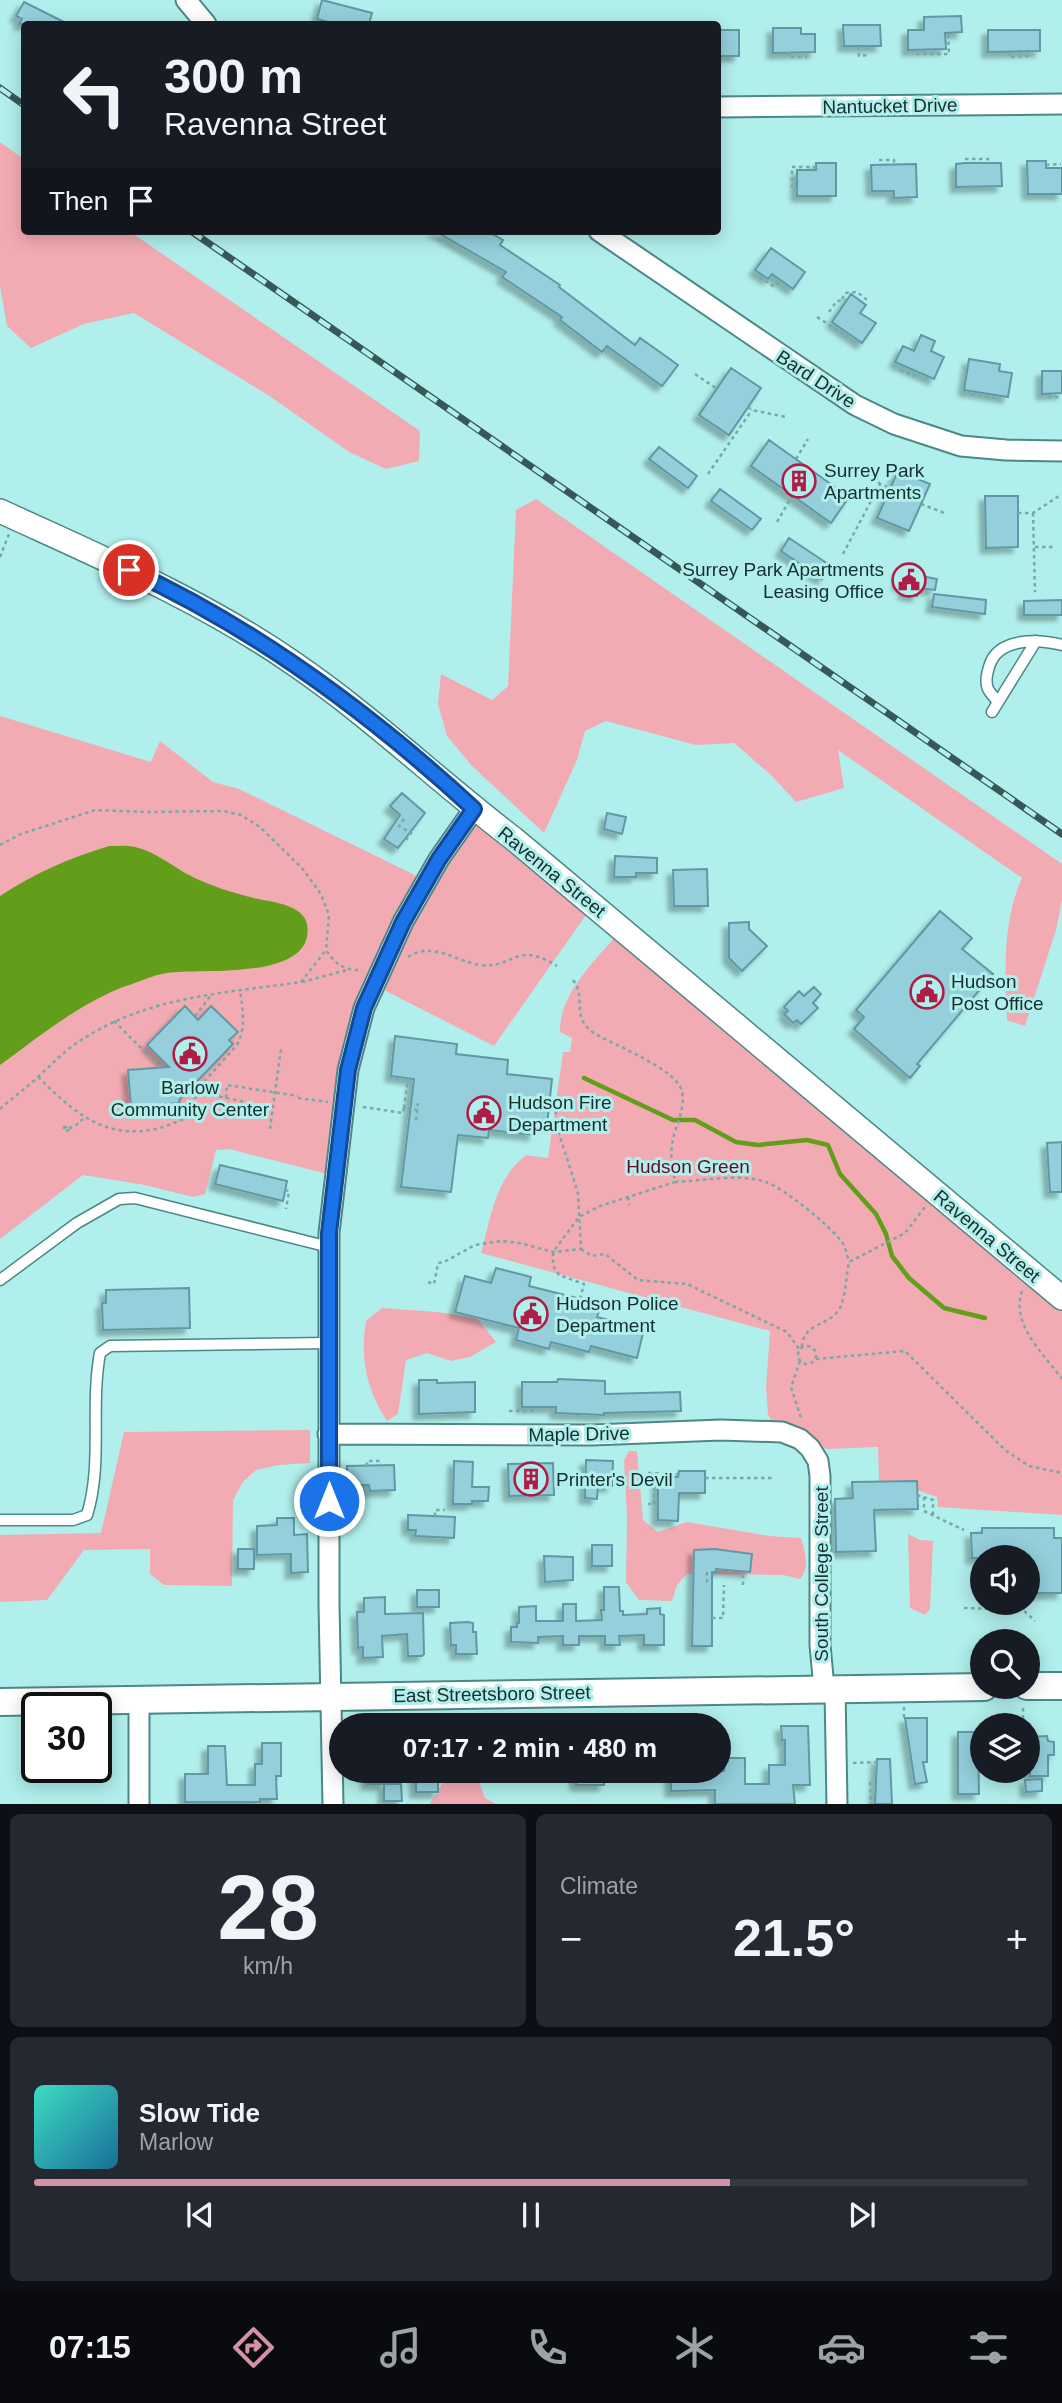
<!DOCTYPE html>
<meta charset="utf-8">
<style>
body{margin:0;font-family:Helvetica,sans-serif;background:#242831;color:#f1f3f6;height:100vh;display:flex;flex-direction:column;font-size:26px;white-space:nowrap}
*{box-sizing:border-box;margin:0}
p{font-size:23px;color:#9ea1a6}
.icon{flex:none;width:38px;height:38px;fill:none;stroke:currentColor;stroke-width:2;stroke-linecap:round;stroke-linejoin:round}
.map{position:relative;height:1804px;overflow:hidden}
.drawer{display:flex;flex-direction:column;gap:10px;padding:10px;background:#0d0f14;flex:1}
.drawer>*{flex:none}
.top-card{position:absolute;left:21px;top:21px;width:700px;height:214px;border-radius:7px;box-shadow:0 4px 18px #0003;background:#171b24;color:#f1f3f6;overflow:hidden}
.controls{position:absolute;left:970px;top:1545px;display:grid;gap:14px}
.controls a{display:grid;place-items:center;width:70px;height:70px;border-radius:50%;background:#171b24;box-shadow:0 4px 18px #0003;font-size:35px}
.speed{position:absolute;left:21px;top:1692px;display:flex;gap:14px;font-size:35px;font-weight:700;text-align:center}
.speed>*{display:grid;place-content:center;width:91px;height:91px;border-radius:50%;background:#171b24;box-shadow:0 4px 18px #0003;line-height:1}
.speed .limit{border:4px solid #111;border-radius:10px;background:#fff;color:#111}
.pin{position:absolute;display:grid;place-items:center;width:60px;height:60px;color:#fff;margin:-30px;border:4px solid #fff;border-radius:50%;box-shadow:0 2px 7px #0007}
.me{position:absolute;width:77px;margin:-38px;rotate:0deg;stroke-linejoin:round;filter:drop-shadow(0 0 5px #0008)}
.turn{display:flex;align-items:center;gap:24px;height:147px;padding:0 28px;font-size:32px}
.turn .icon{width:91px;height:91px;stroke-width:2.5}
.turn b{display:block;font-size:49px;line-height:60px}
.then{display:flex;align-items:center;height:66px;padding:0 28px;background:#0003;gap:14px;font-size:26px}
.big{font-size:52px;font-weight:700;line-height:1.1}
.drawer .widget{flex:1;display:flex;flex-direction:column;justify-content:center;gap:10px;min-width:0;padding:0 24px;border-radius:10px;background:#242831}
.drawer .dial{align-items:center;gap:0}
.dial b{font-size:91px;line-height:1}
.song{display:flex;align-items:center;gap:21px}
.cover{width:84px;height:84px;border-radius:10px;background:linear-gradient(135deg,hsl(170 70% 55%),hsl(200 70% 35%))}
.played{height:7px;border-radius:4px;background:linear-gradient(90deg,#d392a6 70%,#363941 70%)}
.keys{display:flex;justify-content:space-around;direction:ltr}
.heat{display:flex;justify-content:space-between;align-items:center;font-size:38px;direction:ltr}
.drawer .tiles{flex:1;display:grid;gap:10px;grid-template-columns:1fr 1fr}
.widget:last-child{grid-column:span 2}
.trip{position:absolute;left:329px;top:1713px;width:402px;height:70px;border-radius:35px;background:#171b24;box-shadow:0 4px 18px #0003;font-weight:700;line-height:70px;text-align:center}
.dock{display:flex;height:112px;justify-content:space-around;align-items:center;background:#090b0e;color:#9ea1a6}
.dock .icon{width:49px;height:49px}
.dock .selected{color:#d392a6}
.dock b{font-size:32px;color:#f1f3f6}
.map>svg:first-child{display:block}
</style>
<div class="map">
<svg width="1062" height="1805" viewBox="0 0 1062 1805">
<defs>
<filter id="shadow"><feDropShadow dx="-5.5" dy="5.5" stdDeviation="2" flood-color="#0004"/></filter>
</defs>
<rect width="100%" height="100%" fill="#b1efec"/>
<path fill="#f3abb3" d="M0,142L24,159V231H129L420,431L419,461L386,469L349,452L271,397L134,313L84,324L31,348L7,326L0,286Z
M536,499L1062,864V900L1056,930L1025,1026L1007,1020C1005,972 1002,922 1022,878L838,750L844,788L796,802L771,775L734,743L696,745L606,721L585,731L577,760L544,833L472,766L447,736L438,704L441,674L492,700L508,686L516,510Z
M0,716L151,762L160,741L213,782L239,789L427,881L474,809L593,905L494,1046L374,985L335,1176L229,1149L216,1150L205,1194L193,1197L145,1185L83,1175L0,1239Z
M622,929L1062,1298V1515L938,1507L937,1497L917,1490V1481L879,1482L878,1447L827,1449L771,1420L768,1414L766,1387L770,1331L481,1253C491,1217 495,1179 526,1155L548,1158L563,1052H570L572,1038L560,1032C559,992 598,958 622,929Z
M382,1308L437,1312L477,1318L496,1342L470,1357L451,1361L427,1353L406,1360L398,1414L387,1421C366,1389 360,1358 366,1321Z
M310,1430V1463L279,1465L256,1470L243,1482L233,1500L232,1586L164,1585L150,1574V1549L84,1550L47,1600L0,1602V1535L101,1533L124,1432Z
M629,1451H637L643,1520L658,1532L687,1522L769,1536L801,1538C805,1551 810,1568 800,1579L783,1575L687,1574L677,1585L672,1601L639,1600L626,1582L627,1518L624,1460Z
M908,1534L920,1540L933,1541L930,1609L925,1615L910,1608Z
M443,1771H475L485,1798L496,1804L429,1805L444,1781Z"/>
<path fill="#629e1a" d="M109,846C117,846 127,845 135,847C154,851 171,865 187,874C210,886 233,893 258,899C273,902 303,905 307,924C317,982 198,968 167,973C153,975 139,982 126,986C80,1003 40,1036 0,1065V896C35,873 69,858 109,846Z"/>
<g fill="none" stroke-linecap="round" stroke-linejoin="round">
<path stroke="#629e1a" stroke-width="4.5" d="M584,1078L673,1120H695L736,1142L758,1145L807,1140L828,1145L840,1174L876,1214L886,1234L892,1256L909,1278L944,1308L985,1318"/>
</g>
<path fill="#94cfdb" stroke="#6099a5" stroke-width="2" filter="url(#shadow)" d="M322,0L372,13L369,24H336L317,19Z
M24,2L68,24H19L22,19L16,16Z
M961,16L962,32L945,33L946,49L908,50V30H924V17Z
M843,25H880L881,46H844Z
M773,28H801V34H815V52L773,53Z
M718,30H739V56H718Z
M988,30H1040V51L988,52Z
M1027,161H1046V168H1062V194H1028Z
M816,163H836V196H797V170H816Z
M965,163H1001L1002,186L956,187V164Z
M916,164L917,197L894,198V191H872L871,165Z
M435,231H487L503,240L500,245L560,285L559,287L635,345L640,338L678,365L662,386L607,346L602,352L560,320L562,317L502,277L506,272Z
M771,248L805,272L793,289L772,274L768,279L755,270Z
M851,294L866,305L860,313L876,323L862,343L832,322Z
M921,335L935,341L931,351L944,357L934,379L895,362L903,346L914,351Z
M969,359L1000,364L999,371L1012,373L1008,397L964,390Z
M731,368L761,388L729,435L699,415Z
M1042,371H1062V393L1042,394Z
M769,440L849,497L831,523L751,466Z
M659,447L697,476L688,488L649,459Z
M898,471L930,484L909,531L877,518Z
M720,489L761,519L752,530L711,501Z
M985,496H1018V547L986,548Z
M789,538L831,566L822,579L781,551Z
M900,572L937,579L935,590L919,588L917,596L904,594L905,586L898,585Z
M934,594L986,600L985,614L932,607Z
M1062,600V615H1024V601Z
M402,793L425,813L398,848L384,839L400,815L390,806Z
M607,813L626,817L622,834L604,829Z
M615,856L657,858V873H636V877H614Z
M707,869L708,906H674L673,870Z
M940,911L972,938L962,949L993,974L917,1064L920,1066L910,1078L854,1029L864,1017L856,1010Z
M749,922V929L767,946L742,971L729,958V923Z
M814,987L821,994L813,1003L818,1008L801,1024L797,1020L793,1023L784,1014L788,1011L784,1007L799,991L804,996Z
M185,1006L198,1020L211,1006L238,1032L229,1040L233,1044L179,1100L180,1103L131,1107L128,1070L169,1067L147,1045Z
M395,1036L457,1044L456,1054L508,1060L507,1074L552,1079L547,1125L535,1124L534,1135L489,1130L488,1138L458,1135L451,1192L401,1187L414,1079L391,1076Z
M1062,1142V1192H1050L1047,1143Z
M220,1165L287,1181L283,1201L215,1184Z
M496,1268L531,1277L529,1286L585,1300L583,1307L599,1311L597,1317L644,1329L637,1358L591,1346L589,1352L551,1342L549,1349L516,1340L519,1328L455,1312L465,1276L491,1283Z
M189,1288L190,1328L103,1330L102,1303H106V1290Z
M558,1379L605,1381V1394L680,1392L681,1411L604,1413V1415L556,1413V1407H522V1382H557Z
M419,1380H437V1383L475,1382V1412L419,1414Z
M586,1460L613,1461L612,1486H598L597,1499L585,1498Z
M454,1461L473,1462L472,1487H489L488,1501H472V1504H453Z
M553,1463L554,1495L509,1496L508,1464Z
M394,1465L395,1490L370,1491L369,1485H347V1466Z
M679,1471H705V1493H679L678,1521L658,1520V1477H678Z
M917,1481L918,1509L874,1510L876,1551L836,1552L835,1499L853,1498L852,1482Z
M408,1515L455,1517L454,1538L415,1536L416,1530H408Z
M277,1518H294V1535L307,1534L308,1572L291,1573V1554L257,1555V1526L277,1525Z
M982,1528H1054V1538H1062V1593H1027V1558H972L971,1533H982Z
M592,1545H612V1566H592Z
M238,1549H254V1569H238Z
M715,1549L752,1554L750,1572L716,1569V1572H712V1646H692L694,1550Z
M544,1556L573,1557V1580L545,1582Z
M604,1587H619L620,1611H623V1615L647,1614V1609L660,1608V1614L664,1615V1645H644V1635L619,1636L620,1645H605V1636H579V1645H563V1636L538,1637V1643L511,1642V1627H517V1623H519V1607L536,1606V1621H563V1604H576V1621L602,1620L601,1610H604Z
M417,1590H439V1607H417Z
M385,1597V1614L423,1613L424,1654L422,1656H408L407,1634L382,1636L383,1657L363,1658V1647L358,1648L357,1612H364V1598Z
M468,1622L473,1623V1632H476L477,1654H456V1645H451L450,1623Z
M905,1718H927V1762H923L927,1782L915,1784Z
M781,1726H808L810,1785H793L795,1804H715V1790L671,1791V1771H724V1758H745V1784H769V1765H785V1740H782Z
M958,1732H978L979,1794H958Z
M1047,1736L1048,1741L1054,1742V1755H1048V1776H1030L1029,1737Z
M262,1743H281V1776H276L277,1799H260V1802H185V1774H208V1746H225L227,1785H255V1764H262Z
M877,1759H890L892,1804H875Z
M367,1771H386V1784H367Z
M416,1771H438V1792H416Z
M575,1771H603L604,1785H576Z
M1042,1779V1791L1026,1792L1025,1780Z
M384,1784H401L402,1801H384Z"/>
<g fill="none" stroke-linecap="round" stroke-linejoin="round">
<defs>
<path id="service" d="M998,702C995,698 990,693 988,689C985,681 987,674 989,667C997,637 1038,639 1062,645
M992,712L1036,641
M0,1280L77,1223L119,1199L135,1198L329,1247
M0,1520H73L87,1515C103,1463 90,1407 100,1353L110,1346L328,1343"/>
<path id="minor" d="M186,0L206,24
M718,107L1062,104
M599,231L855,405L894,424L961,446L1006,450L1062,451
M328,1434L592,1435L721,1430L782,1432L800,1439L810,1448L818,1461L820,1476V1645L824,1688
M835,1689L837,1805
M139,1805V1700
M333,1805L329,1604V1233L348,1070L364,1008L403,922L439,859L474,809"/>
<path id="tertiary" d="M0,511C100,557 202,600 293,663C371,716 439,782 514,839L1062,1298"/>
<path id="secondary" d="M1027,1686H1062
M0,1702L984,1687"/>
</defs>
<use href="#service" stroke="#4c8885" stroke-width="13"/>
<use href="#minor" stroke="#4c8885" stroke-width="23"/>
<use href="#tertiary" stroke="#4c8885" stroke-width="26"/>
<use href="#secondary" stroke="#4c8885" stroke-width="30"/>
<path stroke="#79a9a7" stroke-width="2.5" stroke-dasharray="3.5 3.5" stroke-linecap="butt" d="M858,46L859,56L869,55
M789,52V57H807
M1009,52V57L1029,56
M916,54H949L948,32
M718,59H732
M965,159H988V163
M879,160H894V165
M1046,165L1061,164
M797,190H792V167H816
M759,277L775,287L780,280
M842,299L845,293L857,292L866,299L863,303
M829,312L837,301L847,300
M817,317L847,336L849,334
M900,370L914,376L916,371
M695,374L717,389
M971,394L995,398V395
M1048,397H1062
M748,407L752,410L786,417
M796,459L808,439
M866,465L880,484
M708,474L752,410
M921,504L947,514
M1018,513H1033L1059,496
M1033,513L1035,592
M777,522L792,496
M1035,547H1053
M843,554L880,484L890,488
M0,557L9,534
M404,819L399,826L411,833L406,840
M0,845L21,834L95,810L147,812L224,811L241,815L260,827L302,868L321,894L329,915L326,950
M408,957C433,941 455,961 480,965C514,969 515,940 557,966
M573,980C587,998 570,1017 594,1033C613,1045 678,1069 682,1092C686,1109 674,1128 672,1145C670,1158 673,1169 675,1182C700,1181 742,1173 766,1182C785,1189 829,1225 842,1242C846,1247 847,1256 849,1262
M302,982L347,970
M195,1016L212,994
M114,1021L160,1067
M38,1077C73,1111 103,1140 156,1129C173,1125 190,1114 207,1114
M910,1078V1079
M185,1089L245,1102
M226,1098L227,1085L298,1096
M298,1098L328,1102
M363,1107L403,1113L404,1108L417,1110
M404,1108L408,1078
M0,1109C12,1098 25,1089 37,1078C53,1063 67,1048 86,1037C152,996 226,993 301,982L326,950C336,965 343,970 362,970
M196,1113L195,1092L237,1045C246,1027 243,1010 240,991
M416,1120L418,1103
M64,1127H68L69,1130L64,1131Z
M69,1128L74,1127L83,1119
M270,1129L281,1049
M285,1190L289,1191L286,1209
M628,1197L629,1205
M581,1249L592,1256L605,1254L638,1280L687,1284L787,1332L799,1349
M428,1282L434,1284L438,1263L444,1262L475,1245L502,1241L520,1243L553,1252L581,1249L578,1193L555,1121L556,1109L549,1108
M1022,1291C1010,1324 1044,1354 1062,1379
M580,1299L584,1284L559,1275L553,1266V1252L579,1217L600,1206L675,1182
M798 1355a9 9 0 1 1 18 0a9 9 0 1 1-18 0Z
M802,1347C803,1322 831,1326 840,1308C846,1295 846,1276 849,1262L905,1233L925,1207
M816,1359L905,1351L1005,1450L1029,1466L1062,1473
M800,1361L791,1387L802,1421
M509,1411H533V1407
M367,1466V1461H380
M648,1473L678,1474
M705,1478H775
M917,1495L933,1500V1515
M924,1497V1511L964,1530
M648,1504H658
M654,1504V1473
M435,1516V1510H445
M707,1572V1586
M743,1585V1571
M1010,1603V1609H1022L1035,1621
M964,1608L994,1609L1001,1603
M712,1618H723L724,1585
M904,1707V1718
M1023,1708V1726
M586,1716V1726
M853,1763L877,1762
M870,1782L871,1805"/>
<use href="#service" stroke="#fff" stroke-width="10"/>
<use href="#minor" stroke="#fff" stroke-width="19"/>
<use href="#tertiary" stroke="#fff" stroke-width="23"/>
<use href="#secondary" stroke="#fff" stroke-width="26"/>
<defs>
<path id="rail" d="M0,88L24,105
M191,231L1062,834"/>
</defs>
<use href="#rail" stroke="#375857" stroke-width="7"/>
<use href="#rail" stroke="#b1efec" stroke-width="4.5" stroke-dasharray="13" stroke-linecap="butt"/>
</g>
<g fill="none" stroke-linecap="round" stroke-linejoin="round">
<defs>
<path id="route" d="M129,570C257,629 371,714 474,809L439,859L403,922L364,1008L348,1070L329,1233V1501"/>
</defs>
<use href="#route" stroke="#114b97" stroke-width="18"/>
<use href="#route" stroke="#1a73e8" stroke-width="12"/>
</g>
<defs>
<symbol id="building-ring" viewBox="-11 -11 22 22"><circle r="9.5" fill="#b1efec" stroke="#af1c45" stroke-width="1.5"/><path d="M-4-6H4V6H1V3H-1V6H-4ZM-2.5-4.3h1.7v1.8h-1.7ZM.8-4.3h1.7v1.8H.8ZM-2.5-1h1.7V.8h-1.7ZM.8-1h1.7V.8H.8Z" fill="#af1c45"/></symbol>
<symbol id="civic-ring" viewBox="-11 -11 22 22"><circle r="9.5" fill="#b1efec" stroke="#af1c45" stroke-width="1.5"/><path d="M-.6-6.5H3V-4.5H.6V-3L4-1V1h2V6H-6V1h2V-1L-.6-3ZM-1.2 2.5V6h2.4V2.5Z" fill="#af1c45"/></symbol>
</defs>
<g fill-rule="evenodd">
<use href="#building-ring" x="780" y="462" width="38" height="38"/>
<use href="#civic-ring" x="890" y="561" width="38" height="38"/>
<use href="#civic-ring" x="908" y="973" width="38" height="38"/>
<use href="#civic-ring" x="171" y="1035" width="38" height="38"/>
<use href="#civic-ring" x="465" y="1094" width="38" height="38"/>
<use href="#civic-ring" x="512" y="1295" width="38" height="38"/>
<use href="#building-ring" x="512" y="1460" width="38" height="38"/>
</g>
<g text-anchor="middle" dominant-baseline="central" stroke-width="6" stroke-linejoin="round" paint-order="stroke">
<g font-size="19" fill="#162f2e" stroke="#b1efec">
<text transform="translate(890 106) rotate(-1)">Nantucket Drive</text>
<text transform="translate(816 379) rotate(33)">Bard Drive</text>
<text transform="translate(552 872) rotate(39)">Ravenna Street</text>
<text transform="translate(987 1236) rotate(40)">Ravenna Street</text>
<text transform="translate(579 1434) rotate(-1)">Maple Drive</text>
<text transform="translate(821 1574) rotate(-90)">South College Street</text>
<text transform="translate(492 1694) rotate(-1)">East Streetsboro Street</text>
</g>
<g font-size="19" fill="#162f2e" stroke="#b1efec" text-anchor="start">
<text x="824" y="470">Surrey Park<tspan x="824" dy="22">Apartments</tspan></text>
<text x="884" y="569" text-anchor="end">Surrey Park Apartments<tspan x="884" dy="22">Leasing Office</tspan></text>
<text x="951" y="981">Hudson<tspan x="951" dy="22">Post Office</tspan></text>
<text x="190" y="1087" text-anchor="middle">Barlow<tspan x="190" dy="22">Community Center</tspan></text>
<text x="508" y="1102">Hudson Fire<tspan x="508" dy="22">Department</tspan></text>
<text x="556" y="1303">Hudson Police<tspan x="556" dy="22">Department</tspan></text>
<text x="556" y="1479">Printer's Devil</text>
</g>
<g font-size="19" fill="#620c24" stroke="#b1efec">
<text x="688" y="1166">Hudson Green</text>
</g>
</g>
</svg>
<div class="controls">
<a><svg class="icon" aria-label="sound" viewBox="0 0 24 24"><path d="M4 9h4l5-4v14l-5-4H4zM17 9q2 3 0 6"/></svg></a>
<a><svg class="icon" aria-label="search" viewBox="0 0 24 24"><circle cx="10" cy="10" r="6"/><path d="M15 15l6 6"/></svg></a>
<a><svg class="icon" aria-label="layers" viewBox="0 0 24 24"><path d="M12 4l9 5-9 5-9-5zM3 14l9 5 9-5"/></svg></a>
</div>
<div class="speed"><div class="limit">30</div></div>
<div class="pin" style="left:129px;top:570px;background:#d93025"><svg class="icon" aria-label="arrive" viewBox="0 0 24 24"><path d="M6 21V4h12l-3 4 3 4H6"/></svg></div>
<svg class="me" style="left:329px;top:1501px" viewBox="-20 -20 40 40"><circle r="17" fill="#1a73e8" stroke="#fff" stroke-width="3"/><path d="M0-11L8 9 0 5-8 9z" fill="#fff"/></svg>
<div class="trip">07:17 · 2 min · 480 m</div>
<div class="top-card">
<div class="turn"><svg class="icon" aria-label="left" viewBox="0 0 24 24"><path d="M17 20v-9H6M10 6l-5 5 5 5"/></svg><div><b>300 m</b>Ravenna Street</div></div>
<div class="then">Then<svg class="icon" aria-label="arrive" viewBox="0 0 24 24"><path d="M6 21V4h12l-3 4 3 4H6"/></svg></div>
</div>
</div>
<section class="drawer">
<div class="tiles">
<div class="widget dial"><b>28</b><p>km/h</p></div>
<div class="widget"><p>Climate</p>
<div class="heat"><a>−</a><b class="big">21.5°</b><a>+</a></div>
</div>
<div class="widget">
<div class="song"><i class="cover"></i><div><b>Slow Tide</b><p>Marlow</p></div></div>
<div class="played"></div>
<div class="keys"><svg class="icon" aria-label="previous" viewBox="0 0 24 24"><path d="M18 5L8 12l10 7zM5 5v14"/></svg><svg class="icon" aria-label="pause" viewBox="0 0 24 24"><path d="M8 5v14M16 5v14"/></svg><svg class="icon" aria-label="next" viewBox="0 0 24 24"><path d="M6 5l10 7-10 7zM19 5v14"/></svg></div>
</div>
</div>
</section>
<nav class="dock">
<b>07:15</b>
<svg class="icon selected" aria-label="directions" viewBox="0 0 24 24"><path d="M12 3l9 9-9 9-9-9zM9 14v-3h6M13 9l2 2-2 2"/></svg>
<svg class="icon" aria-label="music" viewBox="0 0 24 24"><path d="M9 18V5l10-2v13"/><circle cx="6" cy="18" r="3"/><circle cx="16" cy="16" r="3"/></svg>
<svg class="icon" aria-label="phone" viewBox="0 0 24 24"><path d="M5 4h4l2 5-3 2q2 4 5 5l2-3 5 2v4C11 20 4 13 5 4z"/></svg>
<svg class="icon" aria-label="climate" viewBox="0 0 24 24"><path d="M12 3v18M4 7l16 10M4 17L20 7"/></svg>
<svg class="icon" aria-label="car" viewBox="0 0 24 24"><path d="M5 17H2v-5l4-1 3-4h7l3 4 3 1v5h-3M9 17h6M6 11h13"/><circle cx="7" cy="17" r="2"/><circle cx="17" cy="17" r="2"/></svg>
<svg class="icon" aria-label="filters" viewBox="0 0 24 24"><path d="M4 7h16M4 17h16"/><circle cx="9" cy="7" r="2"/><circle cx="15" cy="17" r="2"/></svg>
</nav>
